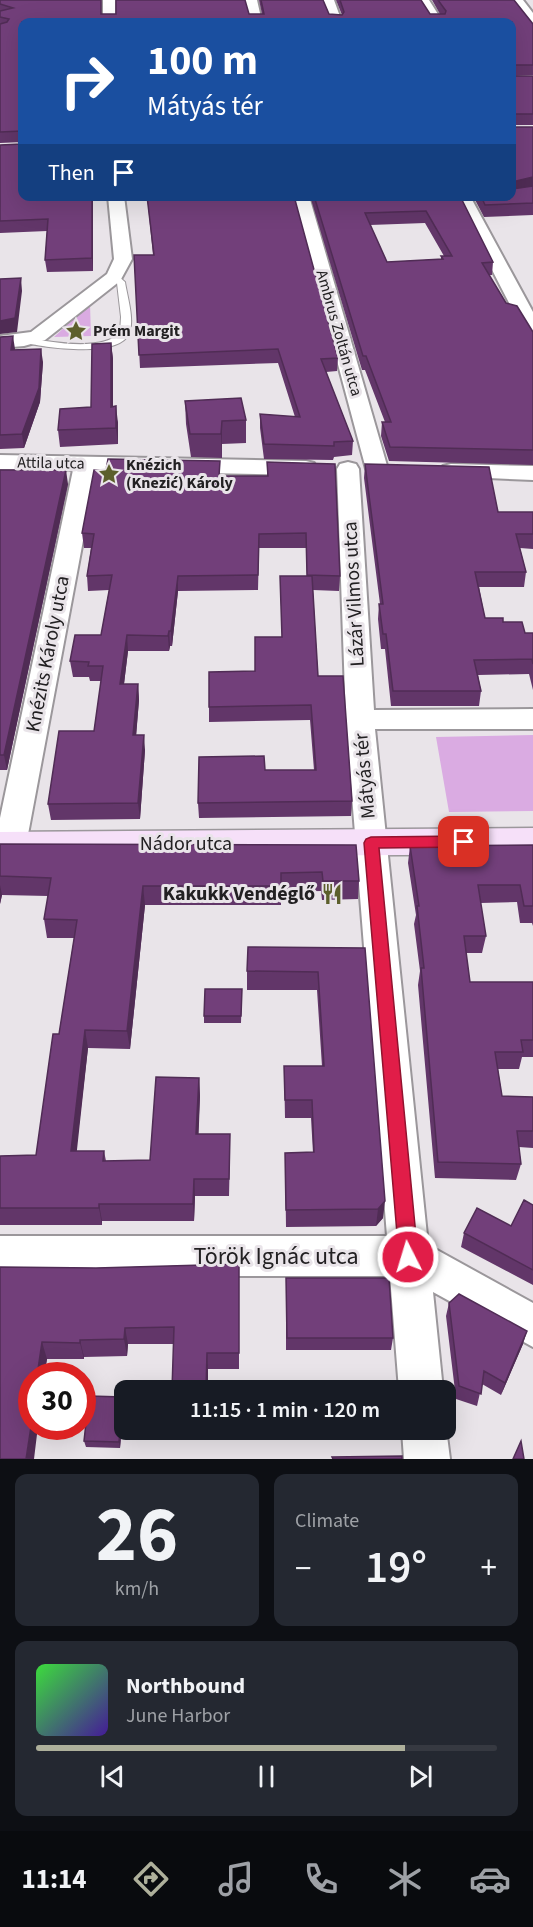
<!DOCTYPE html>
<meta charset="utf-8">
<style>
body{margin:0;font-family:"Source Sans 3",sans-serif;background:#242831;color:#f1f3f6;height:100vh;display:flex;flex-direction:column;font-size:22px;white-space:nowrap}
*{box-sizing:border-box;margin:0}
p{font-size:20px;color:#9ea1a6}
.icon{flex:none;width:33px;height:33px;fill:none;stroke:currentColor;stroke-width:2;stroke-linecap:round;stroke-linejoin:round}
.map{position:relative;height:1459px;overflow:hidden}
.details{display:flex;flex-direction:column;gap:15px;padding:15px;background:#0d0f14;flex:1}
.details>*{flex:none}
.banner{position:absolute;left:18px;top:18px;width:498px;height:183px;border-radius:12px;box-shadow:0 6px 24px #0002;background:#1a4fa0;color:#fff;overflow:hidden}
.speed{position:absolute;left:18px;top:1362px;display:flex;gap:12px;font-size:30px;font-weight:700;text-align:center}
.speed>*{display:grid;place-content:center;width:78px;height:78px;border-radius:50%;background:#171b24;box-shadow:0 6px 24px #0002;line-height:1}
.speed .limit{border:9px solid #d22;background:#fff;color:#111}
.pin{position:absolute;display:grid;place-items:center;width:51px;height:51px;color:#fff;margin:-26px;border-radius:12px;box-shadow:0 3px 9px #0006}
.me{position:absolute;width:66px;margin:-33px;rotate:355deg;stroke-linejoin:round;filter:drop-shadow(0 0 4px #0008)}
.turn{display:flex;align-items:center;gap:21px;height:126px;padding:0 30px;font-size:27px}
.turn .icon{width:78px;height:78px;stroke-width:2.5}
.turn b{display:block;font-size:42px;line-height:51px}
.then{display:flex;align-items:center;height:57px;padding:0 30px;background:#0003;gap:12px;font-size:22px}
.big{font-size:45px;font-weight:600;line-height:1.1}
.details .tile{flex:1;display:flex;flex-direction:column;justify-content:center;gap:9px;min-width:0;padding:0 21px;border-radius:12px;background:#242831}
.details .dial{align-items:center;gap:0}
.dial b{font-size:78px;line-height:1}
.song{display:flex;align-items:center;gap:18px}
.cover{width:72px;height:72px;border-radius:9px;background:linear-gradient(135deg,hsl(120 70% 55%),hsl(260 70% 35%))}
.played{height:6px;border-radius:3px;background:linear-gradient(90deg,#aeb09b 80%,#363941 80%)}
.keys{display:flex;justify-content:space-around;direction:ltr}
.heat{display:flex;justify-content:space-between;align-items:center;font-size:33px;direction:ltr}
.details .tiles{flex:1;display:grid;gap:15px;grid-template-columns:1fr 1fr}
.tile:last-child{grid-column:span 2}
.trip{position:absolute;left:114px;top:1380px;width:342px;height:60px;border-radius:12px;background:#171b24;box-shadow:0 6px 24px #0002;font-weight:600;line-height:60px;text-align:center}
.tab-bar{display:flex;height:96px;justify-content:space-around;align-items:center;background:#090b0e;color:#9ea1a6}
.tab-bar .icon{width:42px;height:42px}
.tab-bar .current{color:#aeb09b}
.tab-bar b{font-size:27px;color:#f1f3f6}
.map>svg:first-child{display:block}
</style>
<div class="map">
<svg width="533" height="1459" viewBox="0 0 533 1459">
<rect width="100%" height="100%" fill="#e9e4e9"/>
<path fill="#daabe2" d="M90,304L91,336L54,337Z
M533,735V811L449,812L436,737Z"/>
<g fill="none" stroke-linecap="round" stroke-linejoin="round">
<defs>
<path id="lane" d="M111,275H117L125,282C127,296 135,320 129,334C117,359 42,347 21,342V338L24,337C48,342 101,352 120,333L121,317L117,283L111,279Z"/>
<path id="street" d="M103,0H115V22H103Z
M245,0H257L262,22H250Z
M322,0H334L342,22H330Z
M417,0H429L443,22H431Z
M511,0H523L533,13V25L529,24Z
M108,196H124L132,259L120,281L45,340L24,346L0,348V336L31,332L107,274L114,259Z
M293,196H309L388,469L385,474L377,476L369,474L366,469Z
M454,196H470L533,312V336L526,334L523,330Z
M0,455L306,461L314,463L317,468L314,473L306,475L96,471L26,845L21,853L10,857L0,854V818L73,470L0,469Z
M348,462L356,464L359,469L374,710L533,709V729H375L428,1245L533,1303V1347L433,1292L443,1390H399L390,1276H0V1236H387L346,720L337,469L340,464Z
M451,464L533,466V480L443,476L440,471L443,466Z
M446,1428L450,1459H404L402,1430Z"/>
<path id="secondary" d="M533,828V854L0,858V832Z"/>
</defs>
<use href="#lane" stroke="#9b979b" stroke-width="2"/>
<use href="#street" stroke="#9b979b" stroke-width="4"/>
<use href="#secondary" stroke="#9b979b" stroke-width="3"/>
<use href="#lane" fill="#fff" fill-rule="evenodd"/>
<use href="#street" fill="#fff" fill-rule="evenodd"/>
<use href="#secondary" fill="#f6e0f9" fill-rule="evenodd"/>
</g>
<path fill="#623669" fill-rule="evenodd" d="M0,0H101V14H262L259,0H323L329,14L342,15L336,0H421L430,14H440L432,0H514L533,24V75H512L533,76V125H512V127H533V215L484,217L473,196H512V22H22V196H93V271L47,272L45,260L47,231L0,233V145L22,144V142L0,143Z
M147,196H168V198L176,200L223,198V196H294L338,358L337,371L326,372L353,441L352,455L334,457L333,460L264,459L260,428V414L295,417L278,363L140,368L134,255H153Z
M310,196H460L493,262L492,275H489L506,303L533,332V465L389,461L381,436L382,422H385L365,370H362ZM425,223L444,256H441V259L387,262L370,225Z
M0,337L15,350L43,362L40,402L24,448L0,449Z
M111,343L113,359V406L118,423V444L60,447L58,430L91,407Z
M185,401L246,420V443L222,444V458L191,457L186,424Z
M267,462L340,576L339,591L313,590L318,676L352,801L351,816L199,818L198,803L265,770H314L310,720L209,722V707L255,671L282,637L280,576H307L306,548H259L258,590L178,591L172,646H170L169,651H128L124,684H138L139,700L136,735L145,750L140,819L51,820L48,804L94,731L101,681H90L89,677H73L70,661L101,635L109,590L88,591L87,576L91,548H84L82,533L221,476H267Z
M365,464L498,512H533V549L520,548L526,572L524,587H479L485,618L503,622L525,633H533V690L529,674L478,675L481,691L479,706H391L385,649H381L378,619L379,604H380L364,478Z
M0,470L68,484L7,770H0Z
M0,844L356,845L359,881L358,899L322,900L321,891L281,892V905H145L130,1049L88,1048L76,1151H104L106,1161L150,1160L199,1078L200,1096L198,1134L230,1152L229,1196H195L194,1221H102V1225H0V1156L36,1155L59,1034L74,938H47L44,919L48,896L2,895L0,904Z
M533,845V926L532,923H520L517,902L480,903L486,936L482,953H466L470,982H533V1057H522L519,1069H498L502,1096L533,1097V1148L519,1147L521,1164L516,1180L435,1178L418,985L420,971L414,924L416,915L408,863L410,846Z
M365,948L383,1218L376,1226L286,1227L285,1153H313L311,1118H285L284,1066H322L317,990H247V971Z
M242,989L241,1023H204V1016Z
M533,1205V1285L461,1247L464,1233L511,1226Z
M239,1264V1369H208L173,1344H128L127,1356L84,1357V1359H47L44,1376H32L0,1267L96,1268Z
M286,1278L393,1338L391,1350H286Z
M449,1303L523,1344L501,1395L482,1384L477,1406L456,1399L446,1316Z
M123,1397L124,1403L120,1448L86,1447L84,1441Z"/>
<path fill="#502c55" d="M533,177V189L512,194V182Z
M92,196H93V271L92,258Z
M21,278L22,291L17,332L0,334V321Z
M13,336L15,349L13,364L11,350Z
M111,343L113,359V423L111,407Z
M41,349L43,362L40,402L24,448L22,434Z
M116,406L118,423V444L116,428Z
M222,421V458L221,434Z
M66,470L68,484L7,770L4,755Z
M178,576V591L172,646L171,631Z
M169,631L170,646L169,651L168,636Z
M127,635L128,651L122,700L120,684Z
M138,684L139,700L135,750L133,735Z
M144,735L145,750L140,819L138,803Z
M0,885L2,895L0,904Z
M143,886L145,905L130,1049L127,1031Z
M85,1030L88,1048L75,1168L71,1151Z
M199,1078L200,1096L198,1151L196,1134Z
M194,1179L195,1196L194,1221L193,1204Z
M385,1201L383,1218L376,1226L378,1209Z
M99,1204L102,1221V1225L99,1208Z
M125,1328L128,1344L127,1356L124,1339Z
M527,1331L523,1344L501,1395L505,1383Z
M80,1340L84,1357V1359L80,1343Z
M42,1342L47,1359L44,1376H37Z
M207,1353L208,1369V1390H206Z
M123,1397L124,1403L120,1448L119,1442Z
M32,1420V1426H38L34,1459H26Z"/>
<path fill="#723f7a" stroke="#502c55" stroke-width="1.5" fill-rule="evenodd" d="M0,0H101V14H116V0H245L249,14H264L261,0H323L329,14L342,15L344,12L340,0H421L430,14H445L446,11L438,0H514L533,24V65H512V76H533V114H512V127H533V177L512,182V22H22V196H92V258L45,260L48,219L0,221V145L22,144V131L0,132V24L7,22L9,19L0,17V11L13,8L0,4Z
M533,186V203L485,205L481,196H512V189Z
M147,196L176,197V200L226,198V196H294L338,358L321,359L353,441L334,442V446L264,444L260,414L300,417L278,349L139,355L134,255H154Z
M314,196H460L493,262L482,263L506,303L517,306L533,332V450L390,447L382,422H391L366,356H363ZM426,211L452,256H441L443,259L387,262L365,213Z
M21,278L15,318L0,321V279Z
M13,336L11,350L41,349L39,388L22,434L0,435V337Z
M111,343V407L116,406V428L58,430L60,409L91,407L92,344Z
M241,398L246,420L222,421L221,434H190L185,401Z
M108,459L220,461L219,476H268L267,462L335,464L340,576L307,575L306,533L259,534L258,575L178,576L171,631H169L168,636L127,635L120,684H138L133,735H144L138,803L48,804L59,731H94L103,666H88L89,662L70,661L75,635H101L112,575L87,576L94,534L82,533L94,470H106Z
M365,464L489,467L498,512H533V534H516L526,572H475L485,618H503V622H522L525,633H533V664L532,659L474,660L481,691H393L386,634H383L379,604H383Z
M0,470H66L4,755H0Z
M280,576H312L318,676H343L352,801L198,803L199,757L264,756L265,770H316L311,705L209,707V672L255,671V637H282Z
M0,844L356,845L359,881H323L322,872L281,873V886H143L127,1031L85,1030L71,1151H104L103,1161L150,1160L156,1077L199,1078L196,1134H230L229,1179H194L193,1204H99V1208H0V1156L36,1155L53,1034H59L77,920L44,919L51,878L0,876Z
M533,845V906H524L520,885H478L486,936H464L470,982H533V1040H521L523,1052H495L502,1096L533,1097V1131H517L521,1164L438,1162L421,968H424L417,906H419L410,846Z
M248,947L365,948L385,1201L378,1209L286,1210L285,1153L314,1152L312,1100H285L284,1066H324L318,972L247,971Z
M205,989H242L241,1016H204Z
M524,1200L533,1205V1270L464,1233L477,1208L511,1226Z
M239,1264V1353H207L206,1390H172L174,1327L125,1328L124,1339L80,1340V1343L42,1342L37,1376H32V1420L26,1459H0V1267L96,1268Z
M286,1278H389L393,1338H287Z
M459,1294L527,1331L505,1383L484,1371L481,1394L459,1386L449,1303Z
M89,1396L123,1397L119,1442L84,1441Z
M521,1441L524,1459H513Z
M402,1456V1459H333L332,1457Z"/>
<path fill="#e11d48" stroke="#92132f" stroke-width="1.5" d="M464,836L469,838L471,842L469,846L464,847L379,848L418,1257L415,1263L408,1266L401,1263L399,1257L364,843L366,839L371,837Z"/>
<defs>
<symbol id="sight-bare" viewBox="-9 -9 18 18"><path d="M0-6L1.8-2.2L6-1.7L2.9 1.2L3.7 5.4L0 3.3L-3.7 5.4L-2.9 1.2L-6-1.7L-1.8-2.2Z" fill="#5c5f2c" stroke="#e9e4e9" stroke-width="2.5" paint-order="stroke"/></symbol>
<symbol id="restaurant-bare" viewBox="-9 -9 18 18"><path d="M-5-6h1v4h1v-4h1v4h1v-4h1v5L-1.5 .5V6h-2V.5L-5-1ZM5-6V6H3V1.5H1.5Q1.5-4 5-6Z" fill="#5c5f2c" stroke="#e9e4e9" stroke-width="2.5" paint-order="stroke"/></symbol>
</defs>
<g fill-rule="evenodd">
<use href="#sight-bare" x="61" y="316" width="30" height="30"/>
<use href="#sight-bare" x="94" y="459" width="30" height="30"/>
<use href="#restaurant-bare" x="317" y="879" width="30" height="30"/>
</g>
<g text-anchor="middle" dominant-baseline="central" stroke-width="6" stroke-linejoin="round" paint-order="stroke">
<g font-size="16" font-weight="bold" fill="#222022" stroke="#e9e4e9" text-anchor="start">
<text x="93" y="331">Prém Margit</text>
<text x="126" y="465">Knézich<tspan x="126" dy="18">(Knezić) Károly</tspan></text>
</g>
<g font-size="16" fill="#222022" stroke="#e9e4e9">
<text transform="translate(339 333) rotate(74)">Ambrus Zoltán utca</text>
<text transform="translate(51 463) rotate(1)">Attila utca</text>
</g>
<g font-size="20" fill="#222022" stroke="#e9e4e9">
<text transform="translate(354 594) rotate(-93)">Lázár Vilmos utca</text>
<text transform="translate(48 654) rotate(-79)">Knézits Károly utca</text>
<text transform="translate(365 776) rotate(-95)">Mátyás tér</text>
<text x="186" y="844">Nádor utca</text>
</g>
<g font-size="20" font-weight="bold" fill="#222022" stroke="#e9e4e9" text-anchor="end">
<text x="315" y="894">Kakukk Vendéglő</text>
</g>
<g font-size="24" fill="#222022" stroke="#e9e4e9">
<text x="276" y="1256">Török Ignác utca</text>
</g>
</g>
</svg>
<div class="speed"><div class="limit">30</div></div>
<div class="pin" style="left:464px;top:842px;background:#d93025"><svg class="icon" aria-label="arrive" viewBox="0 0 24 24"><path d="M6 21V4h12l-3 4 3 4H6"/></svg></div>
<svg class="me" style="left:408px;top:1257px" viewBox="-20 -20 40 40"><circle r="17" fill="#e11d48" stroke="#fff" stroke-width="3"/><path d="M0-11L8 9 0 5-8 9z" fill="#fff"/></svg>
<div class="trip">11:15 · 1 min · 120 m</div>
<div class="banner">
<div class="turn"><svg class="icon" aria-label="right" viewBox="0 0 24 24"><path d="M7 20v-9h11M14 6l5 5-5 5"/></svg><div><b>100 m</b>Mátyás tér</div></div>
<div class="then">Then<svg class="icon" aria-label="arrive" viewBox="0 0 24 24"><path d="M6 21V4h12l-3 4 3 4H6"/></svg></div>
</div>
</div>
<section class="details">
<div class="tiles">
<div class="tile dial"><b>26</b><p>km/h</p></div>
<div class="tile"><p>Climate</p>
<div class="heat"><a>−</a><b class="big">19°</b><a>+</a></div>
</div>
<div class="tile">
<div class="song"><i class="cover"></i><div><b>Northbound</b><p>June Harbor</p></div></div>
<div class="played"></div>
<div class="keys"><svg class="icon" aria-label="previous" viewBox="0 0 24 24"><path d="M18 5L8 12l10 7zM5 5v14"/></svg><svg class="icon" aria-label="pause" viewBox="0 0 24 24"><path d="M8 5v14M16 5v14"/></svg><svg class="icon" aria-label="next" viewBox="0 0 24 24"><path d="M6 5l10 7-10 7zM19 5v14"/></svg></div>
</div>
</div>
</section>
<nav class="tab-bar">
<b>11:14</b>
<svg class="icon current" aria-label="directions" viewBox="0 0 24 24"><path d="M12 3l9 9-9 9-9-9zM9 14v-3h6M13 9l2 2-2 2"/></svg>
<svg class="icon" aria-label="music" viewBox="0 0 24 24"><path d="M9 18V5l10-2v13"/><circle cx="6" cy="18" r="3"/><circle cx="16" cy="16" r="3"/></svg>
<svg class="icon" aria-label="phone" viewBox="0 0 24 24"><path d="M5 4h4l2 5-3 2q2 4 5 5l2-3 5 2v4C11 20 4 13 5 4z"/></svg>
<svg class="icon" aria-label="climate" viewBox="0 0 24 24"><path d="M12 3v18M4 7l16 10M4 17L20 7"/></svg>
<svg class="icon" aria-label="car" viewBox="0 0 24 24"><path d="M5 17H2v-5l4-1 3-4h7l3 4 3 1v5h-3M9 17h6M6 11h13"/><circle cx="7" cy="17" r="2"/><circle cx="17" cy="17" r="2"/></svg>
</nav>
